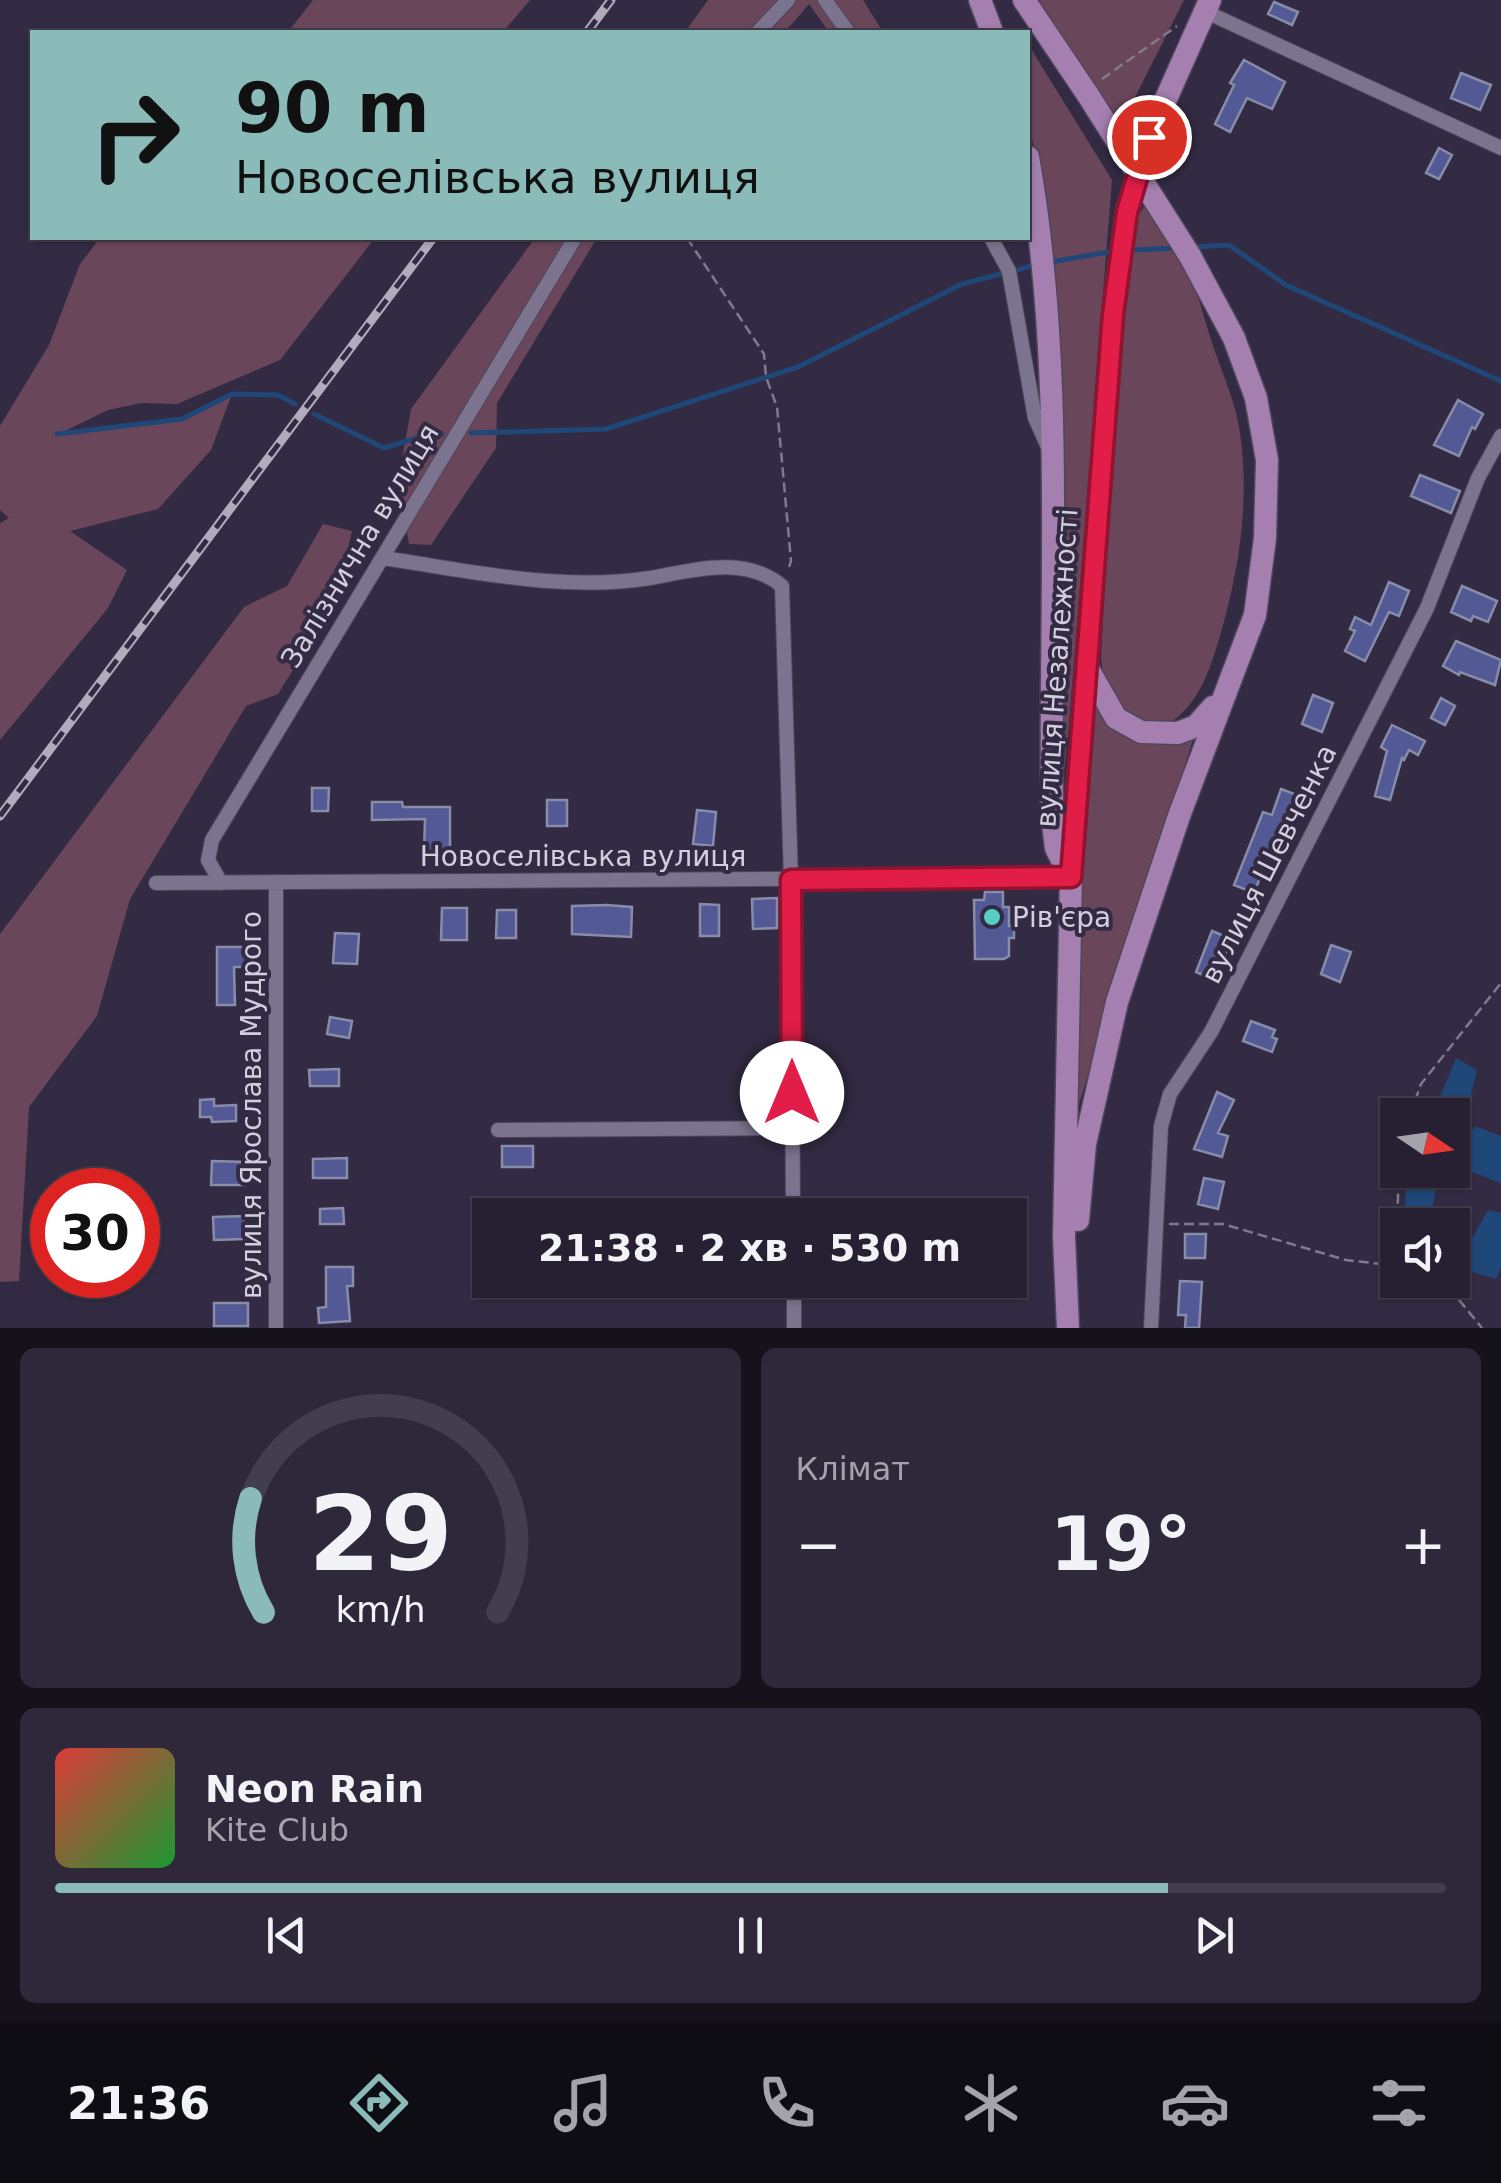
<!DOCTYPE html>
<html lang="uk">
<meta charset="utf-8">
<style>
body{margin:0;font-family:"DejaVu Sans",sans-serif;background:#2e283a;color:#f1f3f6;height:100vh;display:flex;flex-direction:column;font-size:38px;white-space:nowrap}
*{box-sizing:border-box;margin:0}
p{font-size:32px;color:#a4a3ac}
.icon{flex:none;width:55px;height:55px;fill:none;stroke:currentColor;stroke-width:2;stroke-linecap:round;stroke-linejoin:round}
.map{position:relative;height:1328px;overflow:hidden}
.side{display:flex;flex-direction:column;gap:20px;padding:20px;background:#15121c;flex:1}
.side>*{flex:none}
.top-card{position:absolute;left:30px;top:30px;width:1000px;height:210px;border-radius:0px;box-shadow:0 2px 8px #0004,0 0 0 2px #423e4d;background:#8bbbb9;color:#111;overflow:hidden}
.needle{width:65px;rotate:103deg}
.fabs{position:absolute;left:1380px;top:1098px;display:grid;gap:20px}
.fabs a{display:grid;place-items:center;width:90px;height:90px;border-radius:0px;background:#262032;box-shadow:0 2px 8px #0004,0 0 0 2px #423e4d;font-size:50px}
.speed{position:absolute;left:30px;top:1168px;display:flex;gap:20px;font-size:50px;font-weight:700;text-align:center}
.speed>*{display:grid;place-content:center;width:130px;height:130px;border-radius:50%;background:#262032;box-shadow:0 2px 8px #0004,0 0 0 2px #423e4d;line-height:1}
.speed .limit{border:15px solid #d22;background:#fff;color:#111}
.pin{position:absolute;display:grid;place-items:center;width:85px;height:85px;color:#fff;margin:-42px;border:5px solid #fff;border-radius:50%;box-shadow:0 2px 10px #0007}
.me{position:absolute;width:110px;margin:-55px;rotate:0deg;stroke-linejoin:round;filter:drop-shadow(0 0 8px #0008)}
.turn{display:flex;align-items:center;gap:35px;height:210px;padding:0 40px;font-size:45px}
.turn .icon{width:130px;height:130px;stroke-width:2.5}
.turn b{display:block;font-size:70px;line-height:85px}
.big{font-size:75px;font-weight:700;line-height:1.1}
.side .tile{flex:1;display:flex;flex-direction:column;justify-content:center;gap:15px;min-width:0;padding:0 35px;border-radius:15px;background:#2e283a}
.side .dial{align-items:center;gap:0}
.dial svg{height:260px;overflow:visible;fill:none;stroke:#423e4d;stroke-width:7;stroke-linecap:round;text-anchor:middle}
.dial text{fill:#f1f3f6;stroke:none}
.song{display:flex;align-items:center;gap:30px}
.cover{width:120px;height:120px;border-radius:15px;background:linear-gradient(135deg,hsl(0 70% 55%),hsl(130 70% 35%))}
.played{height:10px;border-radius:5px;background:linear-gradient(90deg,#8bbbb9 80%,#423e4d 80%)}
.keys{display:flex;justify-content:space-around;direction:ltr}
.heat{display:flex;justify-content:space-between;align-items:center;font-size:55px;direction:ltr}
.side .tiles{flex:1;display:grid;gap:20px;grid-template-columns:1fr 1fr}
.tile:last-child{grid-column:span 2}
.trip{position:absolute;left:472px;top:1198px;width:555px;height:100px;border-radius:0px;background:#262032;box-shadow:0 2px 8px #0004,0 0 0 2px #423e4d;font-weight:700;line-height:100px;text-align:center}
.menu{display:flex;height:160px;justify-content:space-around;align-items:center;background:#0f0d14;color:#a4a3ac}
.menu .icon{width:70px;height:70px}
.menu .selected{color:#8bbbb9}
.menu b{font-size:45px;color:#f1f3f6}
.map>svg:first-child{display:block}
</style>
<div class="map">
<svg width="1501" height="1328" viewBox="0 0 1501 1328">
<rect width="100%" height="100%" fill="#332b43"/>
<path fill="#6a465a" d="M313,0H530L503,32H288Z
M708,0H863L883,32H829L809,4L785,32H685Z
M1035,0H1184L1117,133Z
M1028,44L1112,180L1068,736L1057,830L1037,167L1028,114Z
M1147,202C1159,221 1173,240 1183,260C1197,286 1204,319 1213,346C1223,375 1236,403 1240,433C1250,501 1239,571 1220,636C1209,673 1197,710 1161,728C1119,713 1106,703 1101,658L1115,403L1135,221Z
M100,238H375L280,360L177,404L141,403L108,410L61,433L182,419L232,394L211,450L158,509L70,531L127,570L108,608L0,740V523L9,518L0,510V426L49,345L80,264Z
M535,238H597L497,403L496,448L431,545L409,544L398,482L411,409Z
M323,524L352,531L336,601L278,694L246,706L130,899L97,1016L29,1107L19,1281L0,1282V934L244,607L287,586Z
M1097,695L1106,719L1195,733L1072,1126L1079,885Z"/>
<path fill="#1f4778" d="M1456,1058L1477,1070L1471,1096L1461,1111L1438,1102Z
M1474,1126L1501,1136V1183L1469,1171C1464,1153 1467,1142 1474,1126Z
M1407,1172L1424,1184L1436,1186L1430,1225H1404Z
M1488,1210L1501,1213V1268L1496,1279L1453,1266V1239L1471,1240Z"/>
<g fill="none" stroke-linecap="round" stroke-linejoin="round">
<path stroke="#1f4778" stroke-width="5" d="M1193,247L1229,245L1286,285L1501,381
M1135,250L1177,248
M1051,262L1109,252
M314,414L384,448L427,435L442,434
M471,433L606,429L798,367L962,284L1032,266
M57,434L182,419L232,394L278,395L295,404"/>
</g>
<path fill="#535994" stroke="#878ca9" stroke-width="2.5" d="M1274,2L1298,12L1292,25L1268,14Z
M1244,60L1285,82L1272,109L1247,98L1230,132L1215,124L1234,85L1230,83Z
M1461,73L1491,85L1480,110L1451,98Z
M1439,148L1452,155L1439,179L1426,173Z
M1458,400L1483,414L1475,429L1472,427L1459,456L1434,445Z
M1420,475L1460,491L1451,513L1411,496Z
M1389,582L1409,591L1399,616L1389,612L1365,661L1345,651L1355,631L1350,629L1355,617L1371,625Z
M1462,586L1497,601L1488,622L1473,616L1471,621L1451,612Z
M1456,641L1501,660L1495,685L1460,672L1459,675L1443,666Z
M1313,695L1333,703L1322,732L1302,724Z
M1441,698L1455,706L1445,725L1431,718Z
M1392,725L1425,741L1418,755L1409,750L1404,760L1402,758L1390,800L1375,796L1387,751L1381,747Z
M312,788H329L328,811H312Z
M1281,789L1297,795L1290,815L1286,813L1254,893L1234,885L1263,812L1272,815Z
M547,800H567V826H547Z
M372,802H402L403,807H450V852H424L425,819L372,820Z
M697,810L716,812L713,846L693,844Z
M985,892H1003V907H1009V926H1014V938H1009V956L1004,959H975L974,900H984Z
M777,898V928L753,929L752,899Z
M700,904L719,905V936H700Z
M606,905L632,907L631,937L572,934V906Z
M442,908H467V940H441Z
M497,910H516V938H496Z
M1212,931L1232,939L1215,980L1196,972Z
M335,933L359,934L357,964L333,963Z
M1331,945L1351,952L1340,982L1321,974Z
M217,947H249V967H234L235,1005H217Z
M330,1017L352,1021L349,1038L327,1034Z
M1251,1021L1275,1030L1272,1037L1277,1039L1272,1052L1243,1041Z
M339,1069V1086H310L309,1070Z
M1217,1092L1234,1100L1218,1133L1228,1136L1222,1157L1194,1149Z
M214,1099V1106L236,1105V1121L212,1122L211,1117H200V1100Z
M502,1146H533V1167H502Z
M347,1158V1178H313V1159Z
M212,1161L247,1162L246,1185H211Z
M1204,1178L1224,1182L1218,1209L1198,1204Z
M343,1208L344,1224H320V1209Z
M244,1216L245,1239L214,1240L213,1217Z
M1185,1234H1206L1205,1258H1185Z
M326,1267H353V1286H347L350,1321L319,1323L318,1308L326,1307Z
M1180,1281L1202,1282L1199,1328H1185L1186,1315H1178Z
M214,1303H248V1326H214Z"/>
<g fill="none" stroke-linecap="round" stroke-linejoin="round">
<defs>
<path id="minor" d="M825,0L848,32
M1204,11L1501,148
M758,32L788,0
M991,238L1009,271L1035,418L1048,447
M383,558C471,571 561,592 650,578C694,570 745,555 782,586L791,880L793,1215
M156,883L1071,877
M221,883L208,860L212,840L575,238
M498,1130L793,1128
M794,1280V1328
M276,1328V882
M1151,1328L1161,1126L1170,1094L1211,1032L1427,608L1478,478L1501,436"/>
<path id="primary" d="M980,0L992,32
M1024,0L1088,95
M1028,157C1066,371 1049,598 1052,815L1056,848L1069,874
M1088,669L1116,718L1141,732L1178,733L1196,726L1213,707
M1078,1220L1085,1144L1117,1002L1179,816L1255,615L1265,538L1267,460L1256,398L1234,338L1190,256
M1068,1328L1064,1237L1071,877L1113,313L1127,212L1149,137L1210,0"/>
</defs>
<use href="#minor" stroke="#4f475c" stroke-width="16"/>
<use href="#primary" stroke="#4f475c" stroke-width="25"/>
<path stroke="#817a8e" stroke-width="2.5" stroke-dasharray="10 5" stroke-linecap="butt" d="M1102,79L1177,26
M687,238L764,354L766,377L777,407L791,561L788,570
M1410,1115L1421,1084L1501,983
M1169,1224H1223L1346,1260L1381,1264L1396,1252L1399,1170
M1383,1265L1398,1271
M1419,1280L1455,1295L1482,1328"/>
<use href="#minor" stroke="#7c738e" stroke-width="14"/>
<use href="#primary" stroke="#a47fb0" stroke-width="22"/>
<defs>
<path id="rail" d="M587,32L611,0
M0,816L433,238"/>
</defs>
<use href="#rail" stroke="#b1abbd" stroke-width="9"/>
<use href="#rail" stroke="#332b43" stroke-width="5" stroke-dasharray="15" stroke-linecap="butt"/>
<defs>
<path id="primary-bridge" d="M1088,95L1190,256"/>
</defs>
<use href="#primary-bridge" stroke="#4f475c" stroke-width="25" stroke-linecap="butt"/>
<use href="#primary-bridge" stroke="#a47fb0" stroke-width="22"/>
</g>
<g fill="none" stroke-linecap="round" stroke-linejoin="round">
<defs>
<path id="route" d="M792,1093L791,880L1071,877L1113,314L1127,212L1149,137"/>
</defs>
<use href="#route" stroke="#92132f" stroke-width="25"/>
<use href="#route" stroke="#e11d48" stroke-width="18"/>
</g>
<circle fill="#56cec3" stroke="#332b43" stroke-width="4" cx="992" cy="917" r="10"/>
<g text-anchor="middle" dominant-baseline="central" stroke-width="8" stroke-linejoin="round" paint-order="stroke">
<g font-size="28" fill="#d3cede" stroke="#332b43">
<text transform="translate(360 546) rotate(-59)">Залізнична вулиця</text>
<text transform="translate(1057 668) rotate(-86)">вулиця Незалежності</text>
<text x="583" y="856">Новоселівська вулиця</text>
<text transform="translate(1269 864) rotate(-63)">вулиця Шевченка</text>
<text transform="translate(251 1105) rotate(-90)">вулиця Ярослава Мудрого</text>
</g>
<g font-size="28" fill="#d3cede" stroke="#332b43" text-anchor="start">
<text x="1012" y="917">Рів'єра</text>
</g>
</g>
</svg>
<div class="fabs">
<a><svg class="needle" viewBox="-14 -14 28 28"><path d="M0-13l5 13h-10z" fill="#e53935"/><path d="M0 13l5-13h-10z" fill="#a4a3ac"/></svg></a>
<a><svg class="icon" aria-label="sound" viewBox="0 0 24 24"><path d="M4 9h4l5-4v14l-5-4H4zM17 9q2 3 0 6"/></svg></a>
</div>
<div class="speed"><div class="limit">30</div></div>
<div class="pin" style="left:1149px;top:137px;background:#d93025"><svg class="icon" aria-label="arrive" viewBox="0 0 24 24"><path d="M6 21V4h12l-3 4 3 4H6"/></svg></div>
<svg class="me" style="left:792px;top:1093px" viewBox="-20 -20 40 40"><circle r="19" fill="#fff"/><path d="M0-13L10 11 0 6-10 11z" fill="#e11d48"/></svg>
<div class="trip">21:38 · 2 хв · 530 m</div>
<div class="top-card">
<div class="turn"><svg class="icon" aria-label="right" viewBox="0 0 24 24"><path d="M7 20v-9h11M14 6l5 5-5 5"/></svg><div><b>90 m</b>Новоселівська вулиця</div></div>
</div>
</div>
<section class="side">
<div class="tiles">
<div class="tile dial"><svg viewBox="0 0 100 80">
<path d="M14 69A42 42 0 1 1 86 69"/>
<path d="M14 69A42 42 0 0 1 10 34" stroke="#8bbbb9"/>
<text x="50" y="56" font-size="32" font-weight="700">29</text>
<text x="50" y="72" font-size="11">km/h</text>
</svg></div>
<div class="tile"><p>Клімат</p>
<div class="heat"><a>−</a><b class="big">19°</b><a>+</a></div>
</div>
<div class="tile">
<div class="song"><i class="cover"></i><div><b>Neon Rain</b><p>Kite Club</p></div></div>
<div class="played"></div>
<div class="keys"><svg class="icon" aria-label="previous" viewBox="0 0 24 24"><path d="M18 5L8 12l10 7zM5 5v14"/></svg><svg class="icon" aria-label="pause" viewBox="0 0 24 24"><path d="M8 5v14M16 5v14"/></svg><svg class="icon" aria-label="next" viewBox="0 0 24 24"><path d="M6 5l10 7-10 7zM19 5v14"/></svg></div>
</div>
</div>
</section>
<nav class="menu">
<b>21:36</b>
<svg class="icon selected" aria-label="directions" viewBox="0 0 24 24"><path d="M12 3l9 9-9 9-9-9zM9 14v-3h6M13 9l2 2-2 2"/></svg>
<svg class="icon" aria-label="music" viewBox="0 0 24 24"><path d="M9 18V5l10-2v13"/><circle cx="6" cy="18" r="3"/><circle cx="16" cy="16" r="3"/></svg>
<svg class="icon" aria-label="phone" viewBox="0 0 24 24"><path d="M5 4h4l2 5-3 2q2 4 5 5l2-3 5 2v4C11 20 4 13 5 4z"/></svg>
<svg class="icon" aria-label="climate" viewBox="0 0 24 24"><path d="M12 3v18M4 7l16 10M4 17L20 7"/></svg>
<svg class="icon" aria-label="car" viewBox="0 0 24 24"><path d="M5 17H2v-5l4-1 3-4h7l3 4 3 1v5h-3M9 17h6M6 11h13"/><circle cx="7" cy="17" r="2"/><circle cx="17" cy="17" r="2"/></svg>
<svg class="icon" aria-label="filters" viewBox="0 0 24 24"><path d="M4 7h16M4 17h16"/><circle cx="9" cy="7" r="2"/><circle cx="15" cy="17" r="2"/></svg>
</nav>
